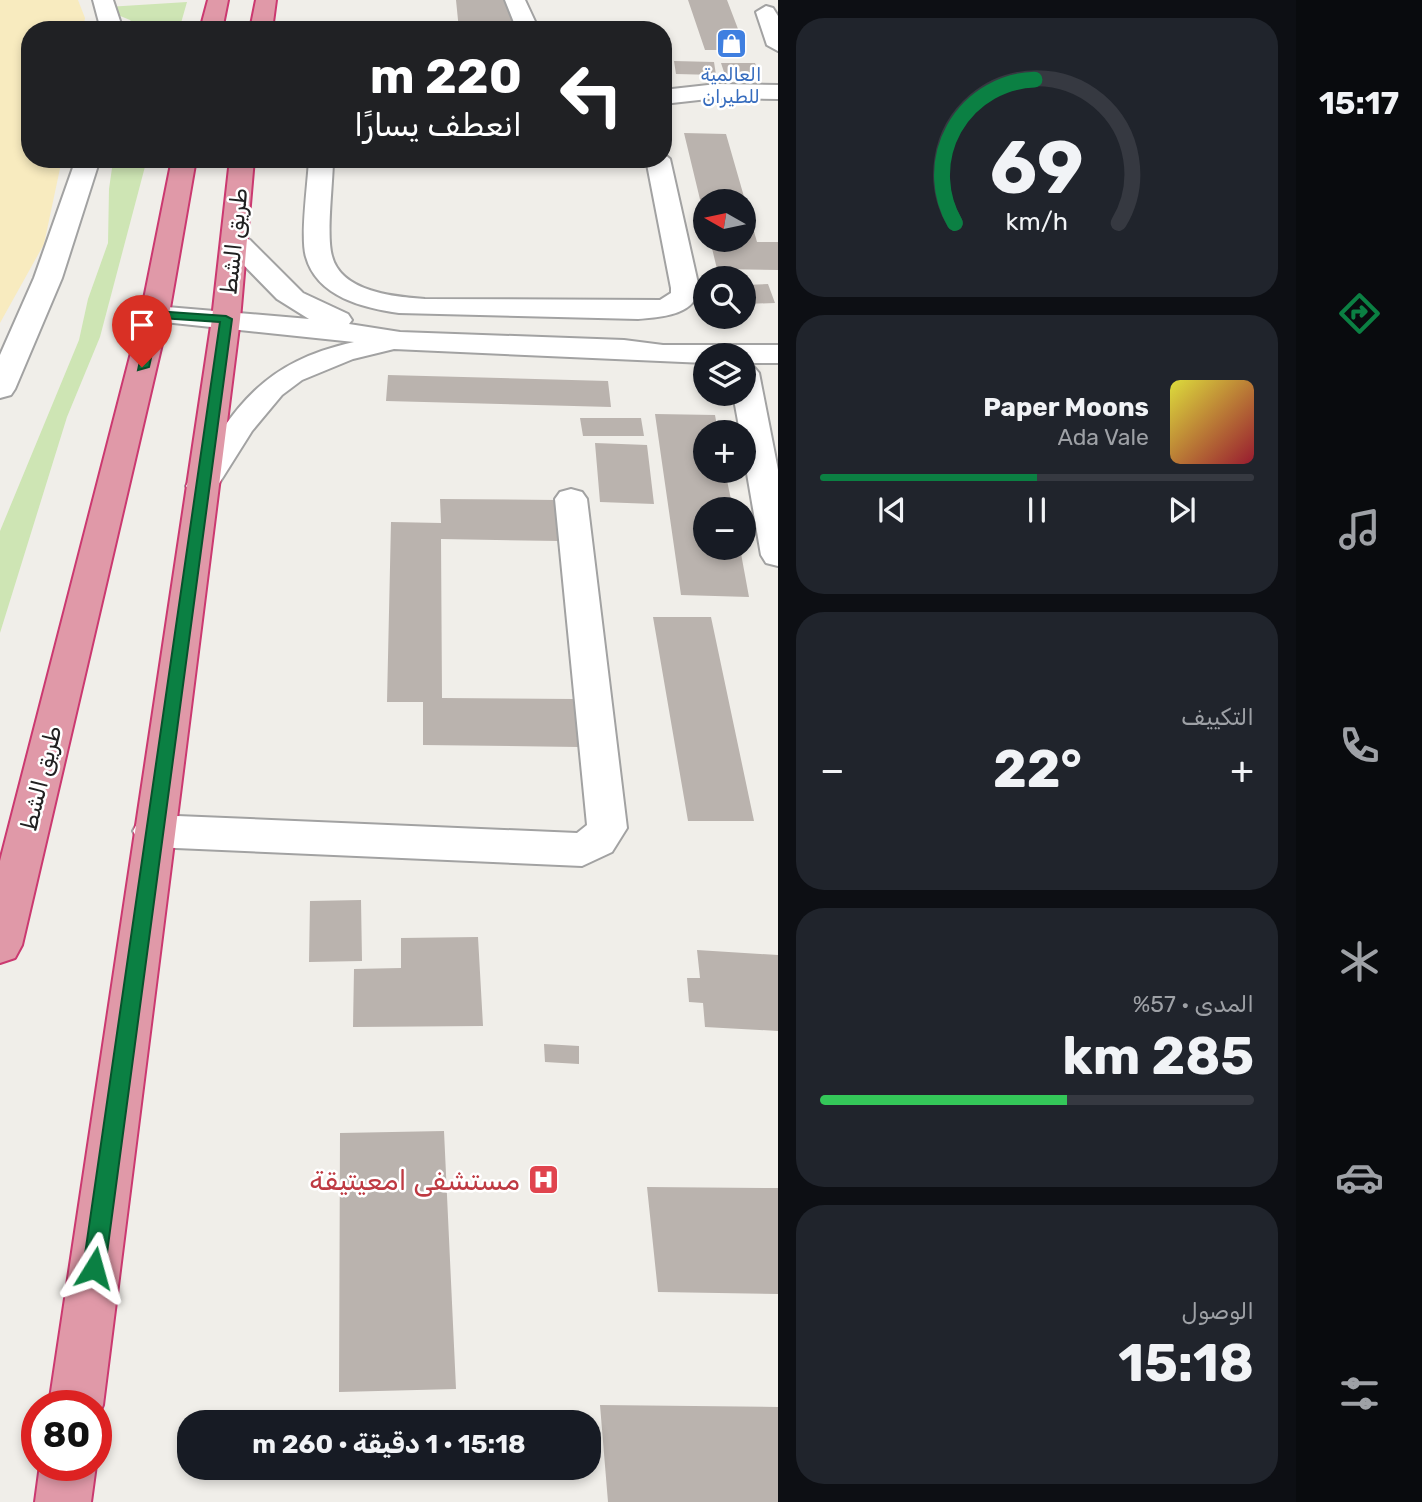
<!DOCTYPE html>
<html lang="ar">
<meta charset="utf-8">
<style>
body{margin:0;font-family:Rubik,Cairo,sans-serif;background:#20242c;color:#f1f3f6;direction:rtl;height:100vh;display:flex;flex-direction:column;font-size:26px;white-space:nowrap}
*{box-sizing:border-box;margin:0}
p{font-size:23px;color:#9ea1a6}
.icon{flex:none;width:38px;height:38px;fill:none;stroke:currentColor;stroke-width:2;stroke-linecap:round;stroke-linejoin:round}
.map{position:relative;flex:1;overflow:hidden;direction:ltr}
.details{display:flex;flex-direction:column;gap:18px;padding:18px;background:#0d0f14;width:518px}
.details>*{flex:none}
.top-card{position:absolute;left:21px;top:21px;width:651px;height:147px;border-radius:28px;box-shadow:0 4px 10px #0003;direction:rtl;background:#202124;color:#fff;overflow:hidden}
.needle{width:46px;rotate:279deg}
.fabs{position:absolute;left:693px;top:189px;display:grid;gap:14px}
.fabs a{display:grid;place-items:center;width:63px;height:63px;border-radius:50%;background:#171b24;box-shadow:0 4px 10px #0003;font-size:35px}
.speed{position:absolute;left:21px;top:1390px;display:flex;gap:14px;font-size:35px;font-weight:700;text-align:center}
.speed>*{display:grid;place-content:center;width:91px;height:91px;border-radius:50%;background:#171b24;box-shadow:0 4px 10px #0003;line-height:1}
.speed .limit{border:10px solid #d22;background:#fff;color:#111}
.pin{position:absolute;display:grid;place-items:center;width:60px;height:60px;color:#fff;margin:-72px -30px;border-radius:50% 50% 50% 0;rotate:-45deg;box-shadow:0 0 7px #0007}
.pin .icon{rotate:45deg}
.me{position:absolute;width:77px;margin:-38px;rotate:8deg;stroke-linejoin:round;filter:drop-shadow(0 0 5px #0008)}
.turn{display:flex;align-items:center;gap:24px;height:147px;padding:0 35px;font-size:32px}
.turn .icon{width:91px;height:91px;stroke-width:2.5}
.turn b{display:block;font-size:49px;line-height:60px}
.big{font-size:52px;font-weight:700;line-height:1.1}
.details .tile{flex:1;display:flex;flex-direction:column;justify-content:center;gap:10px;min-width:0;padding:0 24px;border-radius:28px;background:#20242c}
.details .dial{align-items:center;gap:0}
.dial svg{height:182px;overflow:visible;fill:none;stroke:#363941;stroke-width:7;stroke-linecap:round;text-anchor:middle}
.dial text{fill:#f1f3f6;stroke:none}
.song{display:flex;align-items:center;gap:21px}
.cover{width:84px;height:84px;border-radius:10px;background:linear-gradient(135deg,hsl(60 70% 55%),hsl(350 70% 35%))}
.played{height:7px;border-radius:4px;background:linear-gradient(90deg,#0b8043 50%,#363941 50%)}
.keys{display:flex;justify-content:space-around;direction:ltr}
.heat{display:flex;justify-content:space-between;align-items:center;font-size:38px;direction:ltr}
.charge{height:10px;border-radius:5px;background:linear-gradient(90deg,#34c759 57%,#363941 0)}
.trip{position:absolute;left:177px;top:1410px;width:424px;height:70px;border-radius:28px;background:#171b24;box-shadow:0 4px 10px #0003;font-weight:700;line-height:70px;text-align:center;direction:rtl}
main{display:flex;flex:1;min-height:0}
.menu{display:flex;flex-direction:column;width:126px;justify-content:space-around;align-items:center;background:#090b0e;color:#9ea1a6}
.menu .icon{width:49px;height:49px}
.menu .active{color:#0b8043}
.menu b{font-size:32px;color:#f1f3f6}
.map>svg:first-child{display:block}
</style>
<main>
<nav class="menu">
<b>15:17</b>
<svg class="icon active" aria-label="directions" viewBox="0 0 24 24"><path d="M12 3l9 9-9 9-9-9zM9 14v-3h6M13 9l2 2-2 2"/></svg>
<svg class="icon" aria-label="music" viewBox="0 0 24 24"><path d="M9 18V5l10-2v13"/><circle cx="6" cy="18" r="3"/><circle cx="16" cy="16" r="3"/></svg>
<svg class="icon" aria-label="phone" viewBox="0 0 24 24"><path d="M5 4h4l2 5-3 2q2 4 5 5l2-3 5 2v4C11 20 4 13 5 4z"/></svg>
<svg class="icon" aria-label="climate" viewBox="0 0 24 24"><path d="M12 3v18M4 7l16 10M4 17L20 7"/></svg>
<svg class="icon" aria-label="car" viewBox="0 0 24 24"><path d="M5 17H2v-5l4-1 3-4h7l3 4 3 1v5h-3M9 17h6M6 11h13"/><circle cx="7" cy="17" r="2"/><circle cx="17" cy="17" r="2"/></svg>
<svg class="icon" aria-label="filters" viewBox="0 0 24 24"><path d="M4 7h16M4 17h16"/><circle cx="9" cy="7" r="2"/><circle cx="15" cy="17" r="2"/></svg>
</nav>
<section class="details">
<div class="tile dial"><svg viewBox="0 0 100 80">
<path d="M14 69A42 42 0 1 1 86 69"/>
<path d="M14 69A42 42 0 0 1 49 6" stroke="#0b8043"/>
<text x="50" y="56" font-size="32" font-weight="700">69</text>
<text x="50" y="72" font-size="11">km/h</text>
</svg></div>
<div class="tile">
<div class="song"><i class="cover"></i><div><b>Paper Moons</b><p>Ada Vale</p></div></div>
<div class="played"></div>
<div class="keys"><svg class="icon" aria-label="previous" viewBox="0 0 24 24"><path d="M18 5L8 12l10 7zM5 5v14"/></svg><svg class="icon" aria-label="pause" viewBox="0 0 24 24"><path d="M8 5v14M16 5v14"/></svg><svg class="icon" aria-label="next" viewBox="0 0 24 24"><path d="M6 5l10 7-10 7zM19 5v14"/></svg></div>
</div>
<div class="tile"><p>التكييف</p>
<div class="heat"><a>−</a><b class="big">22°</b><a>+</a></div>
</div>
<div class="tile"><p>المدى · 57%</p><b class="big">285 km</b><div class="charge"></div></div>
<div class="tile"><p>الوصول</p><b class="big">15:18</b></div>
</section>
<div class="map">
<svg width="778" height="1502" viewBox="0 0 778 1502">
<rect width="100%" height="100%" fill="#f0eee9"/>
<path fill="#cee5b4" d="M187,2L179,30H138L130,20L108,11L107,7Z
M118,159H147L100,337L67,417L0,633V531L79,340L88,299L108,243L109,189L112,168Z"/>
<path fill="#f8ebbf" d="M0,0H78L85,18L83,30H30V159H62L44,244L0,323Z"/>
<path fill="#bab3ae" d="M456,0H513L517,30H459Z
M688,0H727L746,50H705Z
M674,61L714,62L716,75L676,74Z
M721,63H755L759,75H725Z
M684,133L726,134L757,242H778V270L717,269L710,240H744V201H705L704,216Z
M768,284L775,303L744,304V285Z
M388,375L608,381L611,407L386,401Z
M655,414L715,415L718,432H705V471H725L733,509H705V548H740L749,597L681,595Z
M580,418H641L644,436H583Z
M595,443L647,445L654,504L600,502Z
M440,499L556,500L560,541L441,539L442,698L574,699L579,747L423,745V702H387L391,522L441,523Z
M653,617H711L754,821H688Z
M361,900L362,961L309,962L310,901Z
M478,937L483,1026L353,1027L354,969L401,968V938Z
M697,950L778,955V1031L705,1027L703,1003L689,1002L687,978H700Z
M544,1044L579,1046V1064L545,1062Z
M444,1131L456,1389L339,1392L340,1133Z
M647,1187L778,1188V1294L658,1292Z
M600,1405L778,1407V1502H608Z"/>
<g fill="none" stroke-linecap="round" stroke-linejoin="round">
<defs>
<path id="minor" d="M93,0H113L123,30H101Z
M505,0H525L539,30H517Z
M766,6L773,8L778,16V51L767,45L756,12Z
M717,84L778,85V99L717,98L663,104V90Z
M663,153L670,159L699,288C695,316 660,317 638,319L399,313C364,308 317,297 306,257C300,238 308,182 309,159H333C333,183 326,235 332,256C341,292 395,297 425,299L660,300L671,293V288L646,159H663Z
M76,159H100L62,278L15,389L11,395L0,398V355L34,278Z
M234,232L250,240L303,293L348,314L352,320L349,324L400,332L624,340L663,345H778V363H744V355H705V363L394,349L353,359L302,380L282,395L252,431L213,493L202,496L191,493L186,486C234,409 259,363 354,342L145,320L141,314L145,308L155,306L309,319L277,299L225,246L221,240L225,234Z
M744,364L754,367L759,373L778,470V566L766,563L761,555L744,456V432H740L733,394H744Z
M571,489L582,492L587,499L627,828L612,852L582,866L153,847L139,842L133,831L139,820L153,815L577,833L587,825L555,499L560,492Z"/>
<path id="highway" d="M208,0H228L222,30H200Z
M256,0H276L272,30H250Z
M172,159H196L169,314L22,945L15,958L0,963V861L141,314Z
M230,159H254L240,319L103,1405L96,1422V1405H49L212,319Z
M40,1465H96L91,1502H35Z"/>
</defs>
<use href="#minor" stroke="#a2a2a2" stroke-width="4"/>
<use href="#highway" stroke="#cb3970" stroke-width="4"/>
<use href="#minor" fill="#fff" fill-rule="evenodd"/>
<use href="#highway" fill="#e099a8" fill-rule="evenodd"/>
</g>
<path fill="#0b8043" stroke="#07532c" stroke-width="2" d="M155,311L226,316L232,319L105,1268L101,1276L94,1279L87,1276L83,1268L220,322L160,318L149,367L138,370L150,314Z"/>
<defs>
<symbol id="shop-square" viewBox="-11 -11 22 22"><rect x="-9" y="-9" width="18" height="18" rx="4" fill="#3f7fe0" stroke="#fff"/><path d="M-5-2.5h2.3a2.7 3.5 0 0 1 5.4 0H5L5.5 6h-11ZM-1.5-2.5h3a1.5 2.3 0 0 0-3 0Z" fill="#fff"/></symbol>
<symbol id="hospital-square" viewBox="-11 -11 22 22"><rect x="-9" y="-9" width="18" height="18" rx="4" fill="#e0444e" stroke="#fff"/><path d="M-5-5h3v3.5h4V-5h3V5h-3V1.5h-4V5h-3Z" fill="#fff"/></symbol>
</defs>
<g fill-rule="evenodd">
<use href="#shop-square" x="714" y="26" width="35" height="35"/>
<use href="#hospital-square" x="526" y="1162" width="35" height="35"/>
</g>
<g text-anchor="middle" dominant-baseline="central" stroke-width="5" stroke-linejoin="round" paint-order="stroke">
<g font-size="19" fill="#366cbe" stroke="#fff">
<text x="731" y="74">العالمية<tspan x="731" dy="22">للطيران</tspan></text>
</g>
<g font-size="23" fill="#212121" stroke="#fff">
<text transform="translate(234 241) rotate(-84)">طريق الشط</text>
<text transform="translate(41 778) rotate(-76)">طريق الشط</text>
</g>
<g font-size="28" fill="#be3a42" stroke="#fff" text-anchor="end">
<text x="520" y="1180">مستشفى امعيتيقة</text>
</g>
</g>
</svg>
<div class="fabs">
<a><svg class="needle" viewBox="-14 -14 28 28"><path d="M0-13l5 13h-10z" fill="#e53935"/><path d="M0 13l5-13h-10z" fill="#9ea1a6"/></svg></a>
<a><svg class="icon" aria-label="search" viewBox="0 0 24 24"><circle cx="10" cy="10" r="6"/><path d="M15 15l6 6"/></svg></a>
<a><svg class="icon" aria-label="layers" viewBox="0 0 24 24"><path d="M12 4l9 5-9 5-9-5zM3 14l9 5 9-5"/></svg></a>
<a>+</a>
<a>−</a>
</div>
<div class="speed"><div class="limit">80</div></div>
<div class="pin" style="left:142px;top:367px;background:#d93025"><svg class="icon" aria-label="arrive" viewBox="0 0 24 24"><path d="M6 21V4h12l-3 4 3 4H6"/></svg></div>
<svg class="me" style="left:94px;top:1268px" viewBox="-20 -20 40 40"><path d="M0-17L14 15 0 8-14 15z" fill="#0b8043" stroke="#fff" stroke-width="4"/></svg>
<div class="trip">15:18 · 1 دقيقة · 260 m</div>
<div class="top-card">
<div class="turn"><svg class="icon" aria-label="left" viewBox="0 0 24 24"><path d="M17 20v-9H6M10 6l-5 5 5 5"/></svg><div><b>220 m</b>انعطف يسارًا</div></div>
</div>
</div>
</main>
